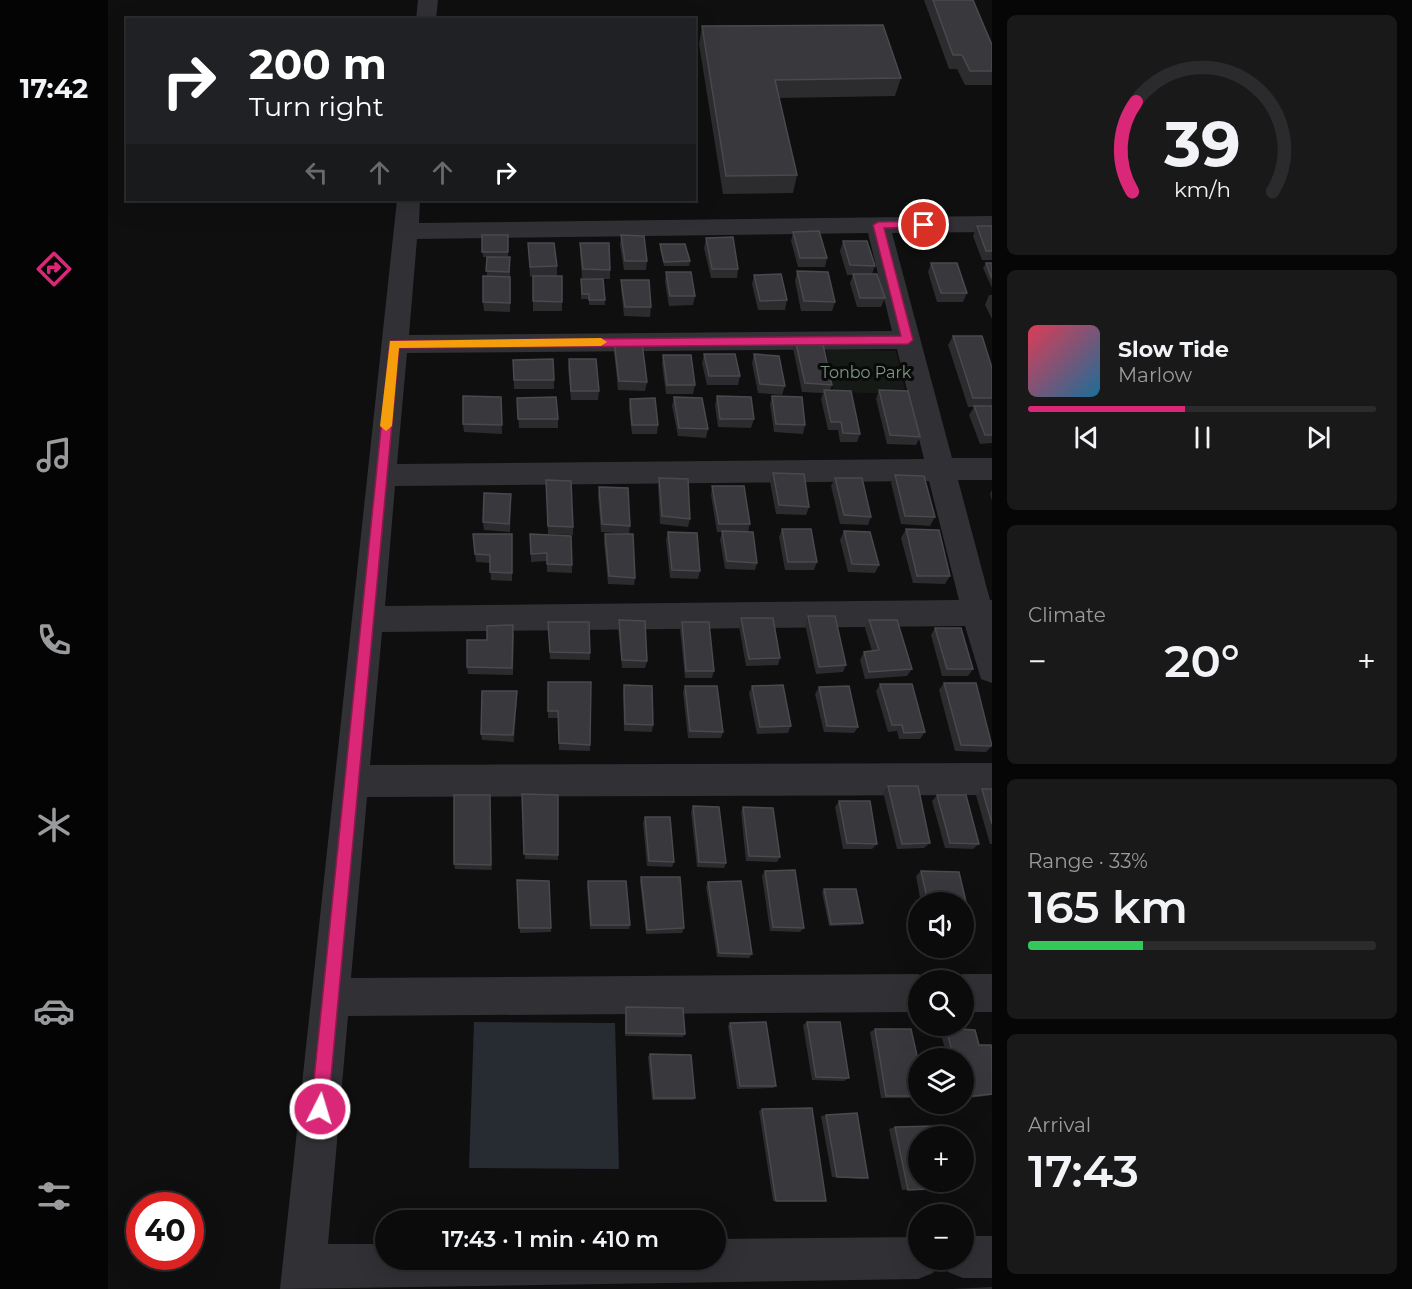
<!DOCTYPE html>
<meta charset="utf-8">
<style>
body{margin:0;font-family:Montserrat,sans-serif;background:#19191a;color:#f1f3f6;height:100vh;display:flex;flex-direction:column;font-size:22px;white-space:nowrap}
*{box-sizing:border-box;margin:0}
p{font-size:20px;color:#9a9b9d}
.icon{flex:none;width:33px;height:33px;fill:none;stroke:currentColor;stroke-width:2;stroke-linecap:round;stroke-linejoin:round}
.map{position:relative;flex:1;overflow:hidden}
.details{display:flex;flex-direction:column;gap:15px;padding:15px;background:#060607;width:420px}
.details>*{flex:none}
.guide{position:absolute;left:18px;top:18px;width:570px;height:183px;border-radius:0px;box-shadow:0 6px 24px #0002,0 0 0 2px #2b2b2d;background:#202124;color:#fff;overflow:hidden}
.tools{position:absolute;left:800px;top:892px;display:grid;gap:12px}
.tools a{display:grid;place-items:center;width:66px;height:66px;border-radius:50%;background:#0b0b0c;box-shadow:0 6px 24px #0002,0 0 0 2px #2b2b2d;font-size:30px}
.speed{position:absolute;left:18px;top:1192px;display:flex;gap:12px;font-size:30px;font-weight:700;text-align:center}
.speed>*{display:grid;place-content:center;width:78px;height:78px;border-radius:50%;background:#0b0b0c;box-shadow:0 6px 24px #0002,0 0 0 2px #2b2b2d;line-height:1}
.speed .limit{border:9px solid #d22;background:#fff;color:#111}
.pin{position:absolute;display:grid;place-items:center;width:51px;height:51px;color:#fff;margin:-26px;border:3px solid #fff;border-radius:50%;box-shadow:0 2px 6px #0007}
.me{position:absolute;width:66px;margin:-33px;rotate:5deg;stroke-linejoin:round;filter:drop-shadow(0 0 4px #0008)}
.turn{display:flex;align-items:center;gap:21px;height:126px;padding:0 24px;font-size:27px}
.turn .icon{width:78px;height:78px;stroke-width:2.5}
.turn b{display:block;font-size:42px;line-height:51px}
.lanes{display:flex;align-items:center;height:57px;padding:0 24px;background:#0003;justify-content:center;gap:30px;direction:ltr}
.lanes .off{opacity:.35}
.big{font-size:45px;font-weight:600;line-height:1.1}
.details .card{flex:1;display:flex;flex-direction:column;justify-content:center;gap:9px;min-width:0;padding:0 21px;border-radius:9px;background:#19191a}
.details .dial{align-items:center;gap:0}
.dial svg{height:156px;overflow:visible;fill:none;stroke:#2b2b2d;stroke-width:7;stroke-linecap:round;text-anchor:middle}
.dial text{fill:#f1f3f6;stroke:none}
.song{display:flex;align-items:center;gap:18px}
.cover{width:72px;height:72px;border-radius:9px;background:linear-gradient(135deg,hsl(350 70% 55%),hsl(200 70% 35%))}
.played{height:6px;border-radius:3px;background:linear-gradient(90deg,#db2777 45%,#2b2b2d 45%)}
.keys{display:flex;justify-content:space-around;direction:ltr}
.heat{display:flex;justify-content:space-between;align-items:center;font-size:33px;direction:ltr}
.charge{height:9px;border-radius:4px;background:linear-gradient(90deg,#34c759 33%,#2b2b2d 0)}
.trip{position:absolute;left:267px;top:1210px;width:351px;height:60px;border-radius:30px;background:#0b0b0c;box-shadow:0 6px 24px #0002,0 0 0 2px #2b2b2d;font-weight:600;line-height:60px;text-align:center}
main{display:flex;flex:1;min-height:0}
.menu{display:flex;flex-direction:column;width:108px;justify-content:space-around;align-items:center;background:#040405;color:#9a9b9d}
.menu .icon{width:42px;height:42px}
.menu .on{color:#db2777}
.menu b{font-size:27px;color:#f1f3f6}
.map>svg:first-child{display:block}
</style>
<main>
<nav class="menu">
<b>17:42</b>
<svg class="icon on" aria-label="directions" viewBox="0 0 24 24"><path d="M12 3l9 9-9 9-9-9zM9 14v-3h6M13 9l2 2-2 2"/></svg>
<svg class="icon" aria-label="music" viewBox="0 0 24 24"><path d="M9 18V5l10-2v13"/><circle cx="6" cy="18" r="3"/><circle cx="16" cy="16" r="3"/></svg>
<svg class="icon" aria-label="phone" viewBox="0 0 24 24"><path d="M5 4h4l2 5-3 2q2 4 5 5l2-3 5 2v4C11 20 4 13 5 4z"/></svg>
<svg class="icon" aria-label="climate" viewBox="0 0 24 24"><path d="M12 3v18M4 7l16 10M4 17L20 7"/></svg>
<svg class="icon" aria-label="car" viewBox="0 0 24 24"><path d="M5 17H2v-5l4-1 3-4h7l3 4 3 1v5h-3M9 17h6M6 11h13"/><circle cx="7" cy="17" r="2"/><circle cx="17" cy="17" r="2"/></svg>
<svg class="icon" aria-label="filters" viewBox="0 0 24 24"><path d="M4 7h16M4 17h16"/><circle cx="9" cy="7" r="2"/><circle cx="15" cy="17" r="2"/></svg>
</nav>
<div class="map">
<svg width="884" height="1289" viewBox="0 0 884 1289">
<rect width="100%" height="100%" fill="#0f0f10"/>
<path fill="#161a17" d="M718,349L788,351L798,394L726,392Z"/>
<path fill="#272b32" d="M366,1022L507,1023L511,1169L361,1168Z"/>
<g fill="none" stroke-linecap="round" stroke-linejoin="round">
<path fill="#313135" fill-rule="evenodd" d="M310,0H330L328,20H308Z
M289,200H312L311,223L884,216V232L784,233L844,458H884V480H850L882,600H884V683L873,679L857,626L274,632L262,765L884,763V795L259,797L243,978L810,974L824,981H810V1012L240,1016L220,1244H278V1260H608V1239L810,1237V1260H830L825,1273L810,1279L172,1289ZM760,233L784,331L301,335L309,239ZM789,349L816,459L289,464L299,353ZM821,481L851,600L277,606L287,486Z
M855,974H884V1012H855V981H841Z
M855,1236H884V1278H855L840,1272L835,1260H855Z"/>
</g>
<path fill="#2c2b2e" d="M816,0H865L884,45V85H857L849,69H841Z
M594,26L793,78L787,96L671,98L689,175L685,193L615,194L591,44Z
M869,226H884V260H874L865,236Z
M685,232L719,258L717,267H690L683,241Z
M374,235H400V256L381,257H402V277L403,286L402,312L376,311L375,302L379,276V257H375Z
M513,235L539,261L538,270H516L512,245Z
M598,238L630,269L629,278H603L596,248Z
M735,241L767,266L764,274L777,298L773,307H749L742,283L745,275H739L732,251Z
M420,243L449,266V276H454V311H425V276L422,277Z
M472,243L502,270V279H495L497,305H481V299H473V279H492L474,278L472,253Z
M552,244L582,261L581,266H556L552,249Z
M823,263L859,293L855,302H829L820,272Z
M878,263H884V288L875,268Z
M689,271L727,302L724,311H693L687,281Z
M558,272L587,296L585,305L561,306L557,282Z
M646,275L679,300L677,310H650L644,284Z
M513,280L543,307L542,317L516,316L513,289Z
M881,295H884V319L877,305Z
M845,336L884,368V443L872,444L861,415L866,407H860L840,345Z
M687,339L724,385L722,390L752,434L749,442H732L730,430H720L713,399L715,393L694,392L685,348Z
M506,342L539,382L537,391L510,390L506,351Z
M596,354L632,376L630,385H599L594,363Z
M646,354L677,386L674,395L650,393L644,363Z
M555,355L587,385L585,394H558L554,364Z
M461,359L491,391L490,400H463L460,368Z
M405,360L446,380V389H406Z
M771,390L812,437L808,445L779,444L768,399Z
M609,396L646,419L643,428L610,427L607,405Z
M664,396L697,425L695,434L666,432L662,404Z
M393,397L394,434L356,432L355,424Z
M566,397L600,429L598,438L570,436L564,406Z
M409,398L450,419V428H411Z
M522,399L550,425L549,434H524L521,408Z
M665,473L701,507L698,515L668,514L662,482Z
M787,475L827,517L822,526L793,524L783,483Z
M551,478L582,519L580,527L552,524L550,486Z
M727,478L763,517L760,525L732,524L723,486Z
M438,480L465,527V535L440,534Z
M604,486L642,524L640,532L649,563L647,570L617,569L612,539L614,532H609L603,495Z
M491,487L522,526L521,534L493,532L490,496Z
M884,490V501L882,494Z
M403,502L402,532L376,530L375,522Z
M674,529L709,562L706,570H677L671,537Z
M798,529L842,576L837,584L805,583L793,538Z
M736,531L771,565L767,573L740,572L732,540Z
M560,532L592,571L590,579L562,578L558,540Z
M422,534L464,565V573L439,572V561L423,562Z
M497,534L527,578L526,585L500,584L496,542Z
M404,542V581L383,580L382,563L368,562L367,554Z
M700,616L738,665L735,672L708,674L697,624Z
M633,618L672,658L670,665L638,666L631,626Z
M511,620L539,661L537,668H514L510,627Z
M761,620L804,669L799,676L757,679L752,660L756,652L764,651L757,628Z
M440,622L482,653V660L442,659Z
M574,622L606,671L604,678H577L572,629Z
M827,628L865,669L860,676H834L823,635Z
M406,633L405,675L360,674L359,667L379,640Z
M440,682L482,745V751L451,750L450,718H440Z
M836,683L884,746L878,752L847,751L831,690Z
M772,684L817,732L812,739H791L789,731L780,732L768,691Z
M516,685L545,725L544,732L516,731L515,692Z
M577,686L615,732L613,738H580L575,692Z
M644,686L683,726L680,733L649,734L641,693Z
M711,687L750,727L746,733L716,732L707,694Z
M409,698L406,742L374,740L373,734Z
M780,786L822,843L816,848L789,849L775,792Z
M874,789H884V844H882L868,795Z
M414,794L450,795V860L417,859Z
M382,795L384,870L347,869L346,864Z
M829,795L871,844L865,849L837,848L824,801Z
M731,801L769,844L764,849H735L727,807Z
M585,806L618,863L616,868L589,867L583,812Z
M635,807L672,857L669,862L638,861L633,812Z
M537,817L566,862L564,867L539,866L535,823Z
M657,871L696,928L692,932L662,931L654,876Z
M813,871L851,872L863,923L857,928H855V903H813L808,876Z
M533,877L576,928L574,933L538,934L532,882Z
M409,880L441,881L443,932L412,933Z
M480,881L522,925L521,929H482L479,886Z
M600,882L644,954L641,958L609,957L598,887Z
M716,889L755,923L753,925L721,926L714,892Z
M518,1007L577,1034L575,1037L517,1036V1011Z
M699,1022L741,1078L736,1081L704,1080L695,1025Z
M622,1023L668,1086L665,1088L629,1089L620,1026Z
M838,1028L871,1045L884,1050V1095L855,1099V1059H840L832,1031Z
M767,1029L810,1060V1098H773L762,1032Z
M542,1054L587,1098L585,1100H544L540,1057Z
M654,1109L714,1201H665L651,1111Z
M718,1115L760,1178L755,1179L724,1177L713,1116Z
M787,1127L835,1189L794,1190L781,1129Z
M884,1287V1289H844Z"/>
<path fill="#1b1a1c" d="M409,691V698L406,742L405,735Z
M382,795L383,801L384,870L383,865Z"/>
<path fill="#39383c" stroke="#49494e" stroke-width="1.5" d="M825,0H865L884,45V71H862L854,55H845Z
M775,25L793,78L667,80L689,175L618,176L594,26Z
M869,226H884V251H878Z
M711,231L719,258H692L685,232Z
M374,235H400V252H374Z
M513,235L536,236L539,261H517Z
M625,237L630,269H604L598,238Z
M735,241H759L767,266L742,265Z
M420,243H446L449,266L422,267Z
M472,243H501L502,270L475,269Z
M552,244H577L582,261L556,262Z
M379,257H402L401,272L378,271Z
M823,263H849L859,293H833Z
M878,263H884V279Z
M689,271L720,272L727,302L696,301Z
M558,272H583L587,296H562Z
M673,274L679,300L652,301L646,275Z
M745,274H769L777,298H752Z
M375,276L402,277V303L375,302Z
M425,276H454V302L425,301Z
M473,279H495L497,300H481V294H474Z
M513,280H541L543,307H517Z
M845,336H874L884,368V398H865Z
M687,339L714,340L724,385L697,383Z
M506,342L534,343L539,382L511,381Z
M596,354H627L632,376H601Z
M646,354L671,356L677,386L652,384Z
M555,355H583L587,385H559Z
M445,359L446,380H406L405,360Z
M461,359H488L491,391H463Z
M716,390L743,391L752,434L735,433L733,422H723Z
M771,390L800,391L812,437L782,435Z
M355,396L393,397L394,425L355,424Z
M609,396L643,397L646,419H612Z
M664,396L694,397L697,425L668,424Z
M448,397L450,419H410L409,398Z
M566,397L594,398L600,429L571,428Z
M547,398L550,425H524L522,399Z
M866,406H884V435H877Z
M665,473L696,474L701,507L671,505Z
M787,475L816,476L827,517L797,516Z
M551,478L580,479L582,519L554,516Z
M727,478H754L763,517L736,515Z
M438,480L463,481L465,527L440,526Z
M604,486H636L642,524H611Z
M491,487L520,488L522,526L494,524Z
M376,493L403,494L401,524L375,522Z
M674,529H703L709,562H680Z
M798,529L831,530L842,576H809Z
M614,531L645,532L649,563L619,561Z
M736,531L762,532L771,565L744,564Z
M560,532L589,533L592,571L564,570Z
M365,534H404V573L382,572V555L367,554Z
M422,534L463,536L464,565L439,564V553L423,554Z
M497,534H525L527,578L501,576Z
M700,616H727L738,665L711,667Z
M633,618H665L672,658L641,659Z
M511,620L537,621L539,661L514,660Z
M761,620H789L804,669L761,672L756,652L771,650Z
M440,622H481L482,653L442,652Z
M574,622H601L606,671H578Z
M405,625L404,668L359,667V640H379V626Z
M827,628H853L865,669H839Z
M440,682H483L482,745L451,743L450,711H440Z
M836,683H868L884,746L853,745Z
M772,684H804L817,732L796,733L794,725H784Z
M516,685L544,686L545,725L517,724Z
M675,685L683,726L652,727L644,686Z
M577,686H609L615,732L582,731Z
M741,686L750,727L719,726L711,687Z
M374,691H409L405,735L373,734Z
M780,786H810L822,843L794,844Z
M874,789H884V824Z
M414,794L450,795V855L416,854Z
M346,795H382L383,865L346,864Z
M829,795H858L871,844L842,843Z
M731,801H762L769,844L739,843Z
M585,806L611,807L618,863L591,862Z
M635,807L665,808L672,857L641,856Z
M537,817H562L566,862L541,861Z
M687,870L696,928L665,927L657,871Z
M813,871L851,872L863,923H855V903H820Z
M533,877H572L576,928L539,930Z
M409,880L441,881L443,928H411Z
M480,881H518L522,925H483Z
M633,881L644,954L611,953L600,882Z
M716,889H748L755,923L723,924Z
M518,1007L575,1008L577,1034L518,1033Z
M658,1022L668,1086H632L622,1023Z
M699,1022H732L741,1078L708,1077Z
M838,1028L867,1030L871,1045H883L884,1050V1094L857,1097L855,1090V1059H846Z
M767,1029H803L810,1060V1096H778Z
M542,1054L583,1055L587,1098H546Z
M704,1108L718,1201H668L654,1109Z
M749,1113L760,1178L729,1177L718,1115Z
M827,1126L829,1137H810V1182H840L842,1188L800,1190L787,1127Z"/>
<path fill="#db2777" stroke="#8e194d" stroke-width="1.5" d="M816,221L821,225L819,227L776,228L805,340L800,344L291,348L220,1109L218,1115L212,1117L206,1115L203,1109L282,341L793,336L765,225L770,222Z"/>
<path fill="#f59e0b" d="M493,338L499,342L493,346L291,348L284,426L278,431L272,426L282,341Z"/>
<g text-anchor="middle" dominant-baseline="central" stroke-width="6" stroke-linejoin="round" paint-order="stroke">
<g font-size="16" fill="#7b9883" stroke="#0a0a0b">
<text x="758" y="372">Tonbo Park</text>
</g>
</g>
</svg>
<div class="tools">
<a><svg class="icon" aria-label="sound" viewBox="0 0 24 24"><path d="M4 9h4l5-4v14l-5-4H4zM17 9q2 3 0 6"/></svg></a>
<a><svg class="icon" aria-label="search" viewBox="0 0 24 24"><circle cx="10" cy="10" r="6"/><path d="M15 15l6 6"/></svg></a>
<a><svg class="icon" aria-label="layers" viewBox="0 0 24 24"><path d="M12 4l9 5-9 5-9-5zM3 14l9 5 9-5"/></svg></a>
<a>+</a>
<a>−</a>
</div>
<div class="speed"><div class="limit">40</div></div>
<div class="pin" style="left:816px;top:225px;background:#d93025"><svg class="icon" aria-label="arrive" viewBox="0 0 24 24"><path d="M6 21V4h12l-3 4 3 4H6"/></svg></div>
<svg class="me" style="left:212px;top:1109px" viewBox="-20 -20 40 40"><circle r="17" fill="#db2777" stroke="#fff" stroke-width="3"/><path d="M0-11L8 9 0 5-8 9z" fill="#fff"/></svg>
<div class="trip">17:43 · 1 min · 410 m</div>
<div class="guide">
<div class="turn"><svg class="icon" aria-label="right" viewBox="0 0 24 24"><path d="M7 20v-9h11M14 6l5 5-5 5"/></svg><div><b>200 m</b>Turn right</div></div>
<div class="lanes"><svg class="icon off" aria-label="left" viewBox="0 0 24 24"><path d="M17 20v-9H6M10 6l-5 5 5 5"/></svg><svg class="icon off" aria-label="ahead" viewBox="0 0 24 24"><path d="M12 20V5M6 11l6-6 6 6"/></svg><svg class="icon off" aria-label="ahead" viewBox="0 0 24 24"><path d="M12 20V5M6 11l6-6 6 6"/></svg><svg class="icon" aria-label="right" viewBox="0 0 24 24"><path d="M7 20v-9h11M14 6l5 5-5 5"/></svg></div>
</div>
</div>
<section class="details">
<div class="card dial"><svg viewBox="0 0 100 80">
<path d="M14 69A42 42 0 1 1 86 69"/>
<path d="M14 69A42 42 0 0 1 16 23" stroke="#db2777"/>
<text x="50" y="56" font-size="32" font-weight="700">39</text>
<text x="50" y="72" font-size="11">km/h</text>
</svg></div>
<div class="card">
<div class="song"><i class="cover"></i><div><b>Slow Tide</b><p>Marlow</p></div></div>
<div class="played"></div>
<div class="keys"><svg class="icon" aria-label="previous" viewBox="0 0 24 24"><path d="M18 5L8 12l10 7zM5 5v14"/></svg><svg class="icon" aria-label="pause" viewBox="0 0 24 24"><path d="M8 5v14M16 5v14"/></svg><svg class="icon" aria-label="next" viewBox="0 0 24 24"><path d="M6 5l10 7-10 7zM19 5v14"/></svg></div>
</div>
<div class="card"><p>Climate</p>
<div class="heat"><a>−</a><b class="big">20°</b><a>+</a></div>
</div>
<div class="card"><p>Range · 33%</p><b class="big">165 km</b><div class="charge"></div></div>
<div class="card"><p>Arrival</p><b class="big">17:43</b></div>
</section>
</main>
